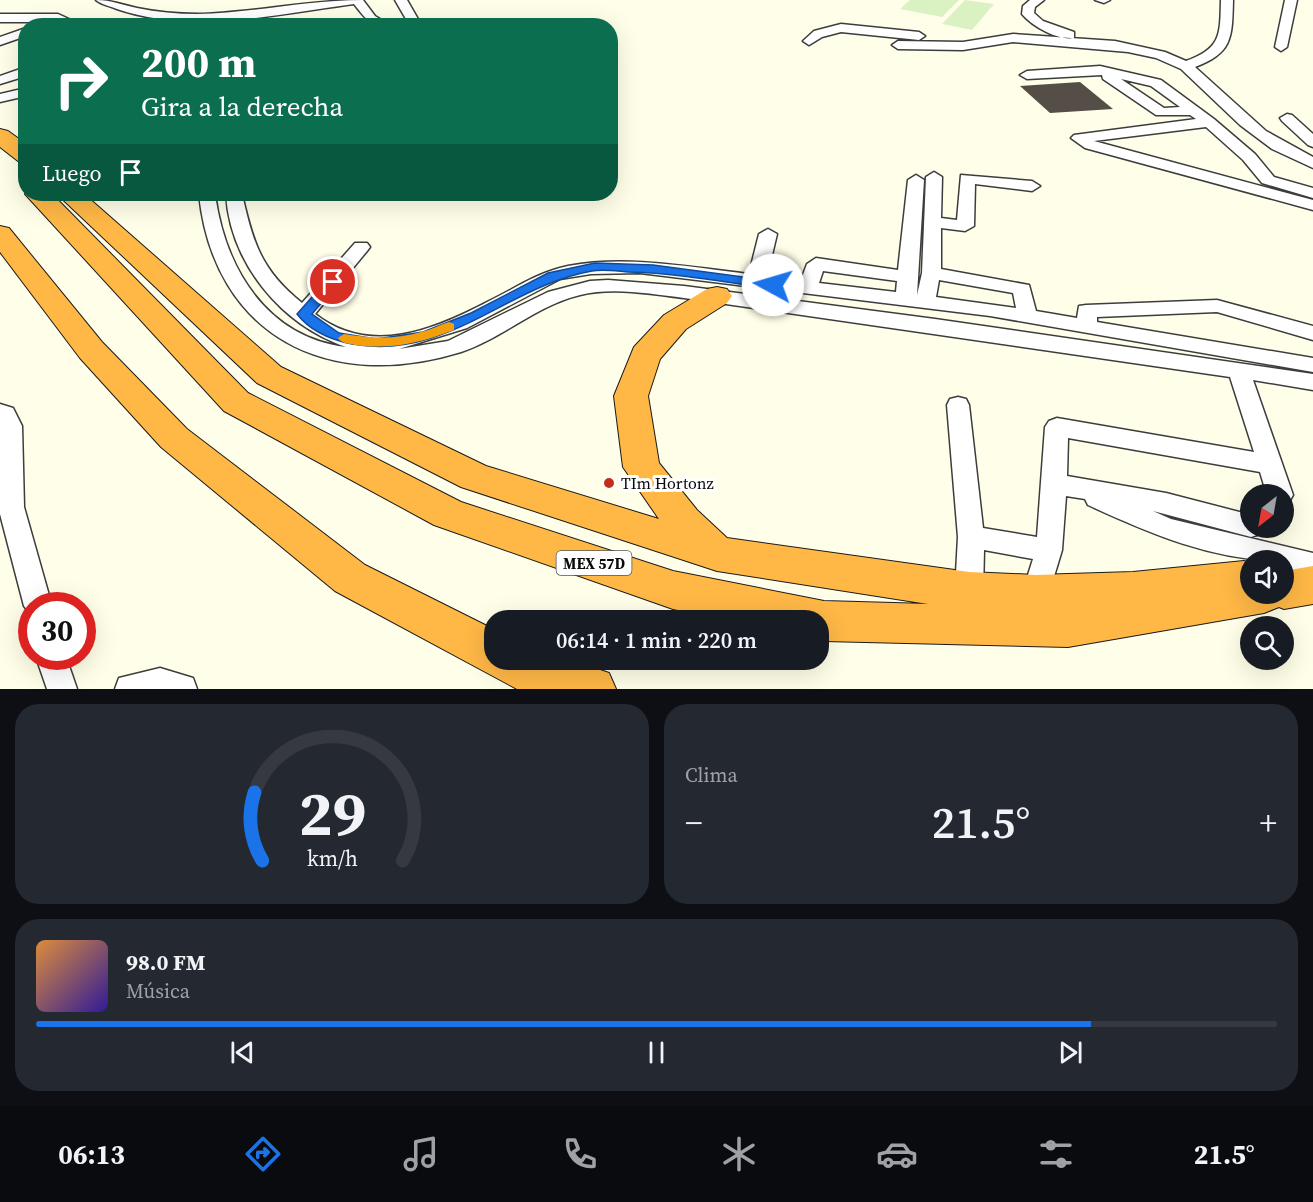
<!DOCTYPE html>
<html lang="es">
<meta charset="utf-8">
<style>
body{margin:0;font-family:"Source Serif 4",serif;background:#242831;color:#f1f3f6;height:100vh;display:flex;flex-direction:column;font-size:22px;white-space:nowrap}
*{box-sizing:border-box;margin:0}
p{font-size:20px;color:#9ea1a6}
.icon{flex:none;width:33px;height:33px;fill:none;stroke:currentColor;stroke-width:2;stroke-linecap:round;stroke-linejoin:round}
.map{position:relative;height:689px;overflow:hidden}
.drawer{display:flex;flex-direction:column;gap:15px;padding:15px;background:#0d0f14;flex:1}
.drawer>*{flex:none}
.guide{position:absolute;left:18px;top:18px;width:600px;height:183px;border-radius:24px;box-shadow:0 6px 24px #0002;background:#0b6e4f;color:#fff;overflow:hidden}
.needle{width:39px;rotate:211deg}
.tools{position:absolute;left:1240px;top:484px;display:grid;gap:12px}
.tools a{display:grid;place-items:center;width:54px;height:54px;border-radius:50%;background:#171b24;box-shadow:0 6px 24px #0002;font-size:30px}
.speed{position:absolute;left:18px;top:592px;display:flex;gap:12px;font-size:30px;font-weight:700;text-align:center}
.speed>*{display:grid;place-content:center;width:78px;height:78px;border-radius:50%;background:#171b24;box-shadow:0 6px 24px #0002;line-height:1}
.speed .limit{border:9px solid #d22;background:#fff;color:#111}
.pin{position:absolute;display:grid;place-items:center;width:51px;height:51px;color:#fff;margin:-26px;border:3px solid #fff;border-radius:50%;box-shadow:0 2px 6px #0007}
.me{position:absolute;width:66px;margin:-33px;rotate:276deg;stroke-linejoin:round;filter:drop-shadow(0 0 4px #0008)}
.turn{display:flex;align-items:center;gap:21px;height:126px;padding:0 24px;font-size:27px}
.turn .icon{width:78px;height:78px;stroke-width:2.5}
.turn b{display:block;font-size:42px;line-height:51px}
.then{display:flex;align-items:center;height:57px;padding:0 24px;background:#0003;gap:12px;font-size:22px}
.big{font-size:45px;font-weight:600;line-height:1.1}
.drawer .tile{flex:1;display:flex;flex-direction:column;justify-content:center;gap:9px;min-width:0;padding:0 21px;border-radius:24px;background:#242831}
.drawer .dial{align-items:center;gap:0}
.dial svg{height:156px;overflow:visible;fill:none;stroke:#363941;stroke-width:7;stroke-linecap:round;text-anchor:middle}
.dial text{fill:#f1f3f6;stroke:none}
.song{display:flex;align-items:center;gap:18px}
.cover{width:72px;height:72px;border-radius:9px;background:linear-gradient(135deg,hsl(30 70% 55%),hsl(250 70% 35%))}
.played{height:6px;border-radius:3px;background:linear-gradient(90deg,#1a73e8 85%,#363941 85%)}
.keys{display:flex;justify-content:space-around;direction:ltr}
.heat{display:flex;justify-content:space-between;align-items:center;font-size:33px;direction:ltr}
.drawer .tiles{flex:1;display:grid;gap:15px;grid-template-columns:1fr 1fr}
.tile:last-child{grid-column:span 2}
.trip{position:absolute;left:484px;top:610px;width:345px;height:60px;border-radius:24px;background:#171b24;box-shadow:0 6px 24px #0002;font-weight:600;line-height:60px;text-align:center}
.menu{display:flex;height:96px;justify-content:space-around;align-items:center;background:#090b0e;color:#9ea1a6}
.menu .icon{width:42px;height:42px}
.menu .selected{color:#1a73e8}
.menu b{font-size:27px;color:#f1f3f6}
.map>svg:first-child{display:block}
</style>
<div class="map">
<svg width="1313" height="689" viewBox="0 0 1313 689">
<rect width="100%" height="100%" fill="#fffee8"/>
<path fill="#daf2c2" d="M910,0H959L942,17L900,9Z
M965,0L994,4L972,30L942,24Z"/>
<path fill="#544e46" d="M1080,82L1113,109L1050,113L1020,86Z"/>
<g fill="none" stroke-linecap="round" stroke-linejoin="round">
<defs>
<path id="minor" d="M96,0C112,0 122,5 137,8C157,12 177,14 197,14C253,13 307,0 363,0L375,16L391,26C369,26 367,20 354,4C277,14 193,35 117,9C110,6 102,5 96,0Z
M395,0H407L422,26H410Z
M1030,0H1044L1035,7L1034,13L1043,21L1074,32V38C1058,41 1032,26 1022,14L1023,6Z
M1095,0H1110L1104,3Z
M1221,0H1233C1232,37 1233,53 1195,67L1266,131L1313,157V168L1272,149L1240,125L1181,69L1156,58L1128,52L1013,42L963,50L898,49L892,45L898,41L963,42L1013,34L1115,41L1165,52L1186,61C1222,48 1220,34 1221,0Z
M1285,0H1297L1287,47L1281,51L1275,47Z
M0,14H58L84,26H66L56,22H0Z
M841,24L919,32L925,36L919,40L841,32L822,37L809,45L803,41L814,31Z
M26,28V36L0,45V37Z
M1100,66L1161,80L1214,119L1255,154L1274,177L1313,188V198L1262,183L1243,160L1206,127L1094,141L1313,200V210L1085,148L1071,138L1074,135L1196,119L1190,115H1156L1103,79L1102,75L1027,79L1020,75L1027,71ZM1121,79L1151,86L1180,107L1164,108Z
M26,67V76L0,84V76Z
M26,88V96L0,102V94Z
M1287,114L1292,115L1313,134V147L1308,145L1282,121L1280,118Z
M934,172L942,177L941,218L957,220L961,175L1032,181L1040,186L1032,191L975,184L974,226L965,231L941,228V269L1029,285L1036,311L1077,318L1079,306L1086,305L1217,300L1313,326V340L1217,312L1097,317V322L1313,358V372L990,316L640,273L591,274L560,279L467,328L399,349L448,341L548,292L590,281L608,280L684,286L935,319L1313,374V390L1253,380L1293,495L1289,502L1284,504V495H1267L1260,472L1068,438L1067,476L1166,493L1251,515V528H1263L1260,534L1251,537L1153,511L1171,519L1313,553V577L1284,570V561C1214,561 1151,534 1088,505L1085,499L1066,496L1062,550L1046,603L1036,607L1026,603L1022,594L1033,559L984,550L983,591L979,600L969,604L959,600L955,591L958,537L947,405L950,399L958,397L966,399L969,405L983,528L1037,537L1045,427L1049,421L1057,418L1254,452L1230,377L684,298C650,294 613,287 580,295C537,305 503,338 461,352C329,393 214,337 199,194H215C225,268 266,337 346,347C281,325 230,263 226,194H242C253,243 261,270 302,303L355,243H367L370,247L367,251L315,314C370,357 434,330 489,301C516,288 538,272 568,266C627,255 689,267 749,274L759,234L768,229L777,234L767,276L801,280L807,264L816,258L898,270L908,180L916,175L924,180L917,295L922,273L926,177ZM823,271L897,281L896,292L819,283ZM939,280L1013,293L1016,308L936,297Z
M0,404L13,408L22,426L24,507L52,606H32V616L24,606L0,514Z
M36,657H66L77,689H47Z
M160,668L193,678L197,689H115L119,678Z"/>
<path id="highway" d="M0,129L8,131L26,144V163L18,161L0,147Z
M25,194H52L248,393L461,502L673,571L824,601L928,604L717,571L461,487L257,383L57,194H84L281,367L486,466L659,519L623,467L614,396L634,347L664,315L707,289L717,287L727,289L732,296L727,303L686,329L660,359L648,396L659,463L697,510L727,538L969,572L1036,575L1133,572L1244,561L1251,563V594H1284V571L1313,566V604L1284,609L1279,607L1264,613L1068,647L824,641L819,640V621H731L673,609L434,525L224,411Z
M0,226L9,228L102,342L187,429L365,565L495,630V660C534,660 572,658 609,673L616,689H517L335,591L161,447L80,358L0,252Z"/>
</defs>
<use href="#minor" stroke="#3d3d3d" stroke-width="3"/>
<use href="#highway" stroke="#1b1b1b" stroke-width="2"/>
<use href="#minor" fill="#fff" fill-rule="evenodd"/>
<use href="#highway" fill="#ffb846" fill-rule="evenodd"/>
</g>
<path fill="#1a73e8" stroke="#114b97" stroke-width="1.5" d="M595,263L653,265L773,281L779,285L773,289C725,282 677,273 628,272C616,271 603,269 592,271C506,286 448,361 352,344C332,340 310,331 297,314L328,279L333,278L339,282L312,314L339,333L376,339L423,332L471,313L548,273Z"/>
<path fill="#f59e0b" d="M449,322L454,324V330C421,343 390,350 355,345C348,343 342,344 338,338L344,334C371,338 395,340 421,332C431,330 439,325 449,322Z"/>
<circle fill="#c32d1a" stroke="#fff" stroke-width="2" cx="609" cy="483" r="6"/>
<g text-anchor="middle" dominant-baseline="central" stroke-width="6" stroke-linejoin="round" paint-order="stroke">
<rect fill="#fff" stroke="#545454" stroke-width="1.5" x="556.5" y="551" width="75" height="24" rx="4.5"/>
<g font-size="15" font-weight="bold" fill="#0a0a0a">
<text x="594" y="563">MEX 57D</text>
</g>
<g font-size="16" fill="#0a0a0a" stroke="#fff" text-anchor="start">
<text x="621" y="483">TIm Hortonz</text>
</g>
</g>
</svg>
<div class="tools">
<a><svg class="needle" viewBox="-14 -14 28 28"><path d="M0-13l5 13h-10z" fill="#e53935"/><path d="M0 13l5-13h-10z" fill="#9ea1a6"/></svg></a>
<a><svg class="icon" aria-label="sound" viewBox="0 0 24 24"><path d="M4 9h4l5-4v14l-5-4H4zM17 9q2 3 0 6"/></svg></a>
<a><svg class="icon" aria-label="search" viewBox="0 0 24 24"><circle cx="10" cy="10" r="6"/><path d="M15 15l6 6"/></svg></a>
</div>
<div class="speed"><div class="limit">30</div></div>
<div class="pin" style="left:333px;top:282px;background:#d93025"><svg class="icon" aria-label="arrive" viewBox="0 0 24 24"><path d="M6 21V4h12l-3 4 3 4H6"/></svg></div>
<svg class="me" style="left:773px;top:285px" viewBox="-20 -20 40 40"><circle r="19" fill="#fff"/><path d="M0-13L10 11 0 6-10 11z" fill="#1a73e8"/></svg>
<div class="trip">06:14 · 1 min · 220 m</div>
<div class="guide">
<div class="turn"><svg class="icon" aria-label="right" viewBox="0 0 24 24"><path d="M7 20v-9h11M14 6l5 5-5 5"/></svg><div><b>200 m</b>Gira a la derecha</div></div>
<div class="then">Luego<svg class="icon" aria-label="arrive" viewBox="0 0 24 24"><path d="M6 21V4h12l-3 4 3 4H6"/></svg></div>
</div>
</div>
<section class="drawer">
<div class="tiles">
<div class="tile dial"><svg viewBox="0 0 100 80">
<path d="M14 69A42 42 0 1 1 86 69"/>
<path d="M14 69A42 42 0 0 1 10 34" stroke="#1a73e8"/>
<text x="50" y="56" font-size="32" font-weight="700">29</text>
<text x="50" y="72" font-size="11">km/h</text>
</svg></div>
<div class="tile"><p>Clima</p>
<div class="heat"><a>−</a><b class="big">21.5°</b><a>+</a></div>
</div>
<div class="tile">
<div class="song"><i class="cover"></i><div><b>98.0 FM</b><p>Música</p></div></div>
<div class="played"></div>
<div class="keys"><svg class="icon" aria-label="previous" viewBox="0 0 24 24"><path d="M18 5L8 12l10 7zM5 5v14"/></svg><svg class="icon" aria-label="pause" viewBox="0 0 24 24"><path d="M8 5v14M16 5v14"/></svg><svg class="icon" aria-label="next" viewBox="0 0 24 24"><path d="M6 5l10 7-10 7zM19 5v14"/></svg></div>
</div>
</div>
</section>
<nav class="menu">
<b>06:13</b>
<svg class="icon selected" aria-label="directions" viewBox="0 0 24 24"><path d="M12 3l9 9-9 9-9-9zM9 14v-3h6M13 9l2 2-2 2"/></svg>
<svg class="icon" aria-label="music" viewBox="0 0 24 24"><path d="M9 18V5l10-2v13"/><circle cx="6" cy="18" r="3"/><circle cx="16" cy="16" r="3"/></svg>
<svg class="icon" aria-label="phone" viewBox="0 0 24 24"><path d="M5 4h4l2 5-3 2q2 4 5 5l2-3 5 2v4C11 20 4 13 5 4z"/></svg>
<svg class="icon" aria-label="climate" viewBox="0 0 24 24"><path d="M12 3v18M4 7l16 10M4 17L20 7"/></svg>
<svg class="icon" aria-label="car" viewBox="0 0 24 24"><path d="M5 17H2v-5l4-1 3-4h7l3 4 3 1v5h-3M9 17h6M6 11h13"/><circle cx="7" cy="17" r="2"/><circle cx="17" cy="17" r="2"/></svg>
<svg class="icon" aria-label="filters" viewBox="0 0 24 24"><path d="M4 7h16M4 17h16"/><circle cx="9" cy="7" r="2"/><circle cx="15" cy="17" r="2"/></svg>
<b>21.5°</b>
</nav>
